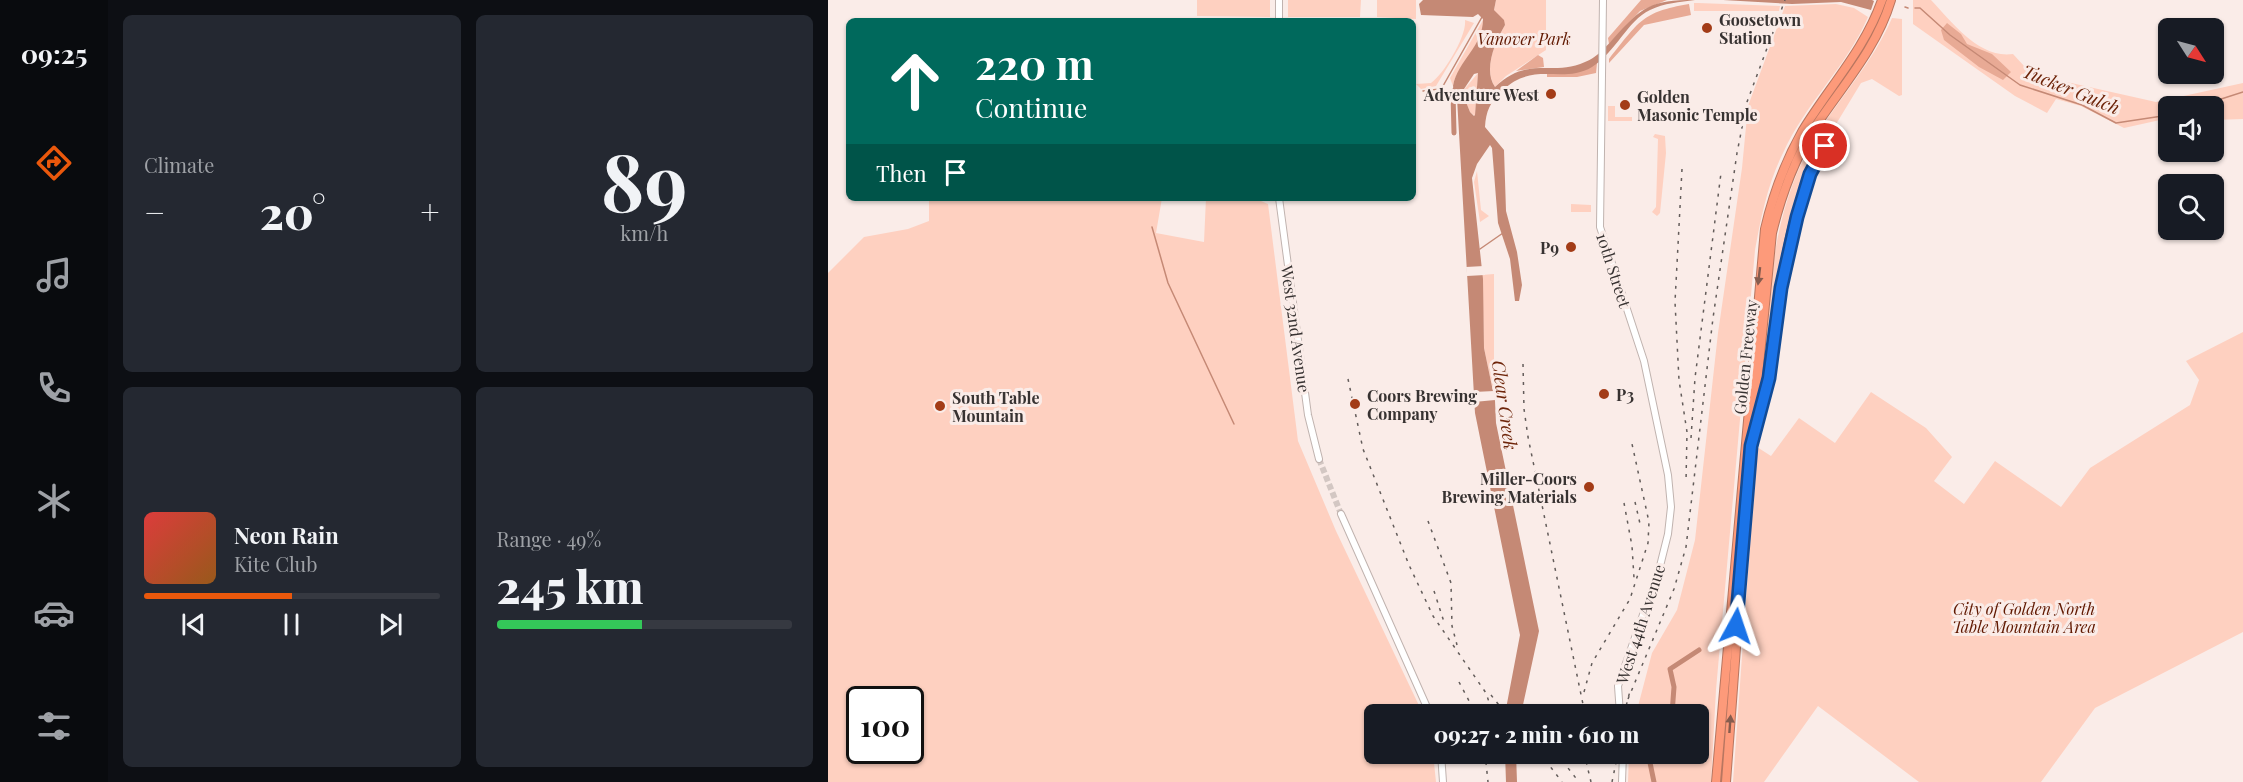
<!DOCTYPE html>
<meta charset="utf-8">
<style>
body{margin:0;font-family:"Playfair Display",serif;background:#242831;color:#f1f3f6;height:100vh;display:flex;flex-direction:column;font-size:22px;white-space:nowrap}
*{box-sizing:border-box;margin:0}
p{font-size:20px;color:#9ea1a6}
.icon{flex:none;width:33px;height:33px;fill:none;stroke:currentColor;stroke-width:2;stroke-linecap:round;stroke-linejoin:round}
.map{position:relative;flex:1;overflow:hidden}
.drawer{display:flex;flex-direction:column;gap:15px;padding:15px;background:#0d0f14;width:720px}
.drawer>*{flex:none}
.banner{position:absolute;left:18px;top:18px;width:570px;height:183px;border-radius:9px;box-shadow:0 2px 4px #0004;background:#00695c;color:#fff;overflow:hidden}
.needle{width:39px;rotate:126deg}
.buttons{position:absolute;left:1330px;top:18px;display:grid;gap:12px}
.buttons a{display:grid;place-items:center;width:66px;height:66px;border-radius:9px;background:#171b24;box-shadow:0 2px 4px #0004;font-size:30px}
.speed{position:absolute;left:18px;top:686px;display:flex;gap:12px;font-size:30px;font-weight:700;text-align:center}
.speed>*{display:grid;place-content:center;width:78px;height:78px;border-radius:50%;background:#171b24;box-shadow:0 2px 4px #0004;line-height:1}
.speed .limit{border:3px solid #111;border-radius:9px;background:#fff;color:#111}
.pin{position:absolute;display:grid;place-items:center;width:51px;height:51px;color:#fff;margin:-26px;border:3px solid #fff;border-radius:50%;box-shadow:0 2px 6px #0007}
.me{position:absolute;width:66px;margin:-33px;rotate:5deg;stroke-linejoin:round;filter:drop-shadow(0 0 4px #0008)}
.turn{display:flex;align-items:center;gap:21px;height:126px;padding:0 30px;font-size:27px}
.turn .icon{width:78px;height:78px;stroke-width:2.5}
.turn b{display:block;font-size:42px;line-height:51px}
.then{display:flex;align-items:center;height:57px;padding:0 30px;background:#0003;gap:12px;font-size:22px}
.big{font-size:45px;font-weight:800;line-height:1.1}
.drawer .tile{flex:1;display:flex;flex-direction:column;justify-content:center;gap:9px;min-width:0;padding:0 21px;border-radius:9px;background:#242831}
.drawer .dial{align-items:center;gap:0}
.dial b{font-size:78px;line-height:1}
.song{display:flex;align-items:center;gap:18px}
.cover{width:72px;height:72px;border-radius:9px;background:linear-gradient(135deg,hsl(0 70% 55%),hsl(30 70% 35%))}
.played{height:6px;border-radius:3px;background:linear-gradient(90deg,#ea580c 50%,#363941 50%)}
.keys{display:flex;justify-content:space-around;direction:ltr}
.heat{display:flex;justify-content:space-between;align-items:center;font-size:33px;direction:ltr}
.charge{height:9px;border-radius:4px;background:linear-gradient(90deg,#34c759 49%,#363941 0)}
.drawer .tiles{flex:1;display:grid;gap:15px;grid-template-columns:repeat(2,1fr)}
.trip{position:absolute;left:536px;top:704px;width:345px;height:60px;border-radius:9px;background:#171b24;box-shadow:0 2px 4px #0004;font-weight:800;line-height:60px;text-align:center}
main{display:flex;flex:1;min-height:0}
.dock{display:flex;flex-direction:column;width:108px;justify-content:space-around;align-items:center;background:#090b0e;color:#9ea1a6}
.dock .icon{width:42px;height:42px}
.dock .on{color:#ea580c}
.dock b{font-size:27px;color:#f1f3f6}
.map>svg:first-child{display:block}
</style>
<main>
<nav class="dock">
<b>09:25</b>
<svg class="icon on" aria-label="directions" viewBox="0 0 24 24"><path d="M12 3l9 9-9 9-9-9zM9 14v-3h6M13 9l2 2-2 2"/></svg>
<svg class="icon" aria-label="music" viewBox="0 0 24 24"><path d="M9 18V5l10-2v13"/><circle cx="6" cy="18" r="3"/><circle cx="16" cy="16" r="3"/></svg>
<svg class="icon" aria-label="phone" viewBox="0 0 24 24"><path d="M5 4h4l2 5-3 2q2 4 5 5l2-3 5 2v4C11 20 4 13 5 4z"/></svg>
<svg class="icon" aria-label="climate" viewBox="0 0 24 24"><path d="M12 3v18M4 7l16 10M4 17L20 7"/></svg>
<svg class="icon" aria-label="car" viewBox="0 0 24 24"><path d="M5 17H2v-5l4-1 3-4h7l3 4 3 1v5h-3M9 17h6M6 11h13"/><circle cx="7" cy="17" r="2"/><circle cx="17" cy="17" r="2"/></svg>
<svg class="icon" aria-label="filters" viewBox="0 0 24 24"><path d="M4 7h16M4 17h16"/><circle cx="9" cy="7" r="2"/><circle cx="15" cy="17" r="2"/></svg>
</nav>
<section class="drawer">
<div class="tiles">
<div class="tile"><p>Climate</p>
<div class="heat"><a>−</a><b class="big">20°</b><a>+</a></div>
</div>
<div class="tile dial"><b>89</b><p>km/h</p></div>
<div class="tile">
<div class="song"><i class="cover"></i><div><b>Neon Rain</b><p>Kite Club</p></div></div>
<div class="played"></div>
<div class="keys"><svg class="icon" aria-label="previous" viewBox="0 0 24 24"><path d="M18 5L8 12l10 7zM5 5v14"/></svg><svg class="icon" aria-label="pause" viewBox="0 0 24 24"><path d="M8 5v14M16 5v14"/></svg><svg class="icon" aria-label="next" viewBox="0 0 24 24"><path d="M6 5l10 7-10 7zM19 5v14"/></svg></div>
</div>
<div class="tile"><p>Range · 49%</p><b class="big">245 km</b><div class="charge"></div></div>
</div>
</section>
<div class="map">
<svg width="1415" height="782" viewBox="0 0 1415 782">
<rect width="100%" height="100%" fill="#faece8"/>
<path fill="#fed0c0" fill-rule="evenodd" d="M369,0H442V17L369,16Z
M460,0H533L532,17H460Z
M549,0H588V19L549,17Z
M668,0H718V50L678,76L667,87C655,69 667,42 677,25L666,10Z
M1085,0H1103C1124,22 1151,59 1185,54L1197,67L1221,78L1328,102L1415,83V119L1386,120V106H1341V118L1296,128L1253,106L1228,99L1219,113L1187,96L1085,24Z
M866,3H870L952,6L951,11H866Z
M1008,4L1026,8L1040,17C1019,66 977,104 955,153C940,183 933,217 927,250L888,690L883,782H800L801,753H870V714H808L824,653L849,610L867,540L890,333L914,168L920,106L957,6Z
M1064,18L1074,19V95L1071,96L1044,79L1033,83L982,167L937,379C939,296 944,208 988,136C1013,96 1045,62 1064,18Z
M637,20L646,23L608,86L593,89L588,84L603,83C616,74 639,36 637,20Z
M655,20C655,48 630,61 625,86L622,78Z
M650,73L647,116L642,112L634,92Z
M780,106H787V117H804V121H780Z
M827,134L837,136L838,153L832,213L829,216L824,212L828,207L830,139L825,137Z
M649,171L653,210L661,216L652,222L646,182Z
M98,198H334L328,233L376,242L378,198H426L440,204L470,441L508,531L595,714H546V753H605L608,782H0V273L36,237L80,229L101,221V200ZM32,699H82V750H32Z
M743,204L763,205V212H743Z
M666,274V391H665L656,348L654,275Z
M1415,332V632L1267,708L1213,782H1091L990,706L936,782H905L929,447L943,456L971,418L1007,443L1043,392L1098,428L1124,457L1106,481L1136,504L1167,461L1233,507L1262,468L1362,405L1371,380L1358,361Z"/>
<path fill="#e8aa95" d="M813,0H839L812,11L781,44L780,38Z
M861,4L863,15L816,25L781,63V59C811,22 813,12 861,4Z
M1119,23L1133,34L1139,44L1164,54L1183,72L1175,80L1151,67L1116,40L1113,30Z
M710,55L715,58L716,67L688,71Z
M769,63L768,73L749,77H719V73L752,71Z"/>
<path fill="#c58975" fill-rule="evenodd" d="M595,0H668L666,10L676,20L677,25C667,42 655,70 667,87C701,55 723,77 757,62C768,58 777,48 785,39C815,6 822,0 867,0C852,2 836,3 822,10C799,21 788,52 764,67C734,85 705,60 674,91C662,102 658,111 657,127L676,150L678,211L689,252L694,285L691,301H687L682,259L670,223L664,148L662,145L649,164L644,178L655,279L656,348L667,401L668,423L711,631L693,714H677L692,635L647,413L629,98L625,86C630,60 655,47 655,19L650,14L645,17L593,15L591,4ZM650,73L647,115L646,116L642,112L634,92L646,74Z
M895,0H1044L1046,1L1043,10L1013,2L964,4Z
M677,753H688L689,782H678Z"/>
<path fill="#faece8" d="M656,266L657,275L639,276L638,267Z
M666,391L667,400L646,402V392Z"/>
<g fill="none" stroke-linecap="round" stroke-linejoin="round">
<path stroke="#c58975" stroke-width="1.5" d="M1077,7L1080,8
M1087,8H1092L1122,35L1192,85L1254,105L1288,123L1341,115
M595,91L612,89L615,86L654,17
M1357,106L1387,101L1415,92
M324,227L340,283L406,424
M652,249L675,233"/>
<path stroke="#c58975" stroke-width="5" d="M626,133L625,93L629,86
M844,714L846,687L842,669L871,650
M820,753L826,782"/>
<path stroke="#d3c7c3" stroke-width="6" stroke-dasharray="6 3" stroke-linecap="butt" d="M491,459L513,514"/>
<defs>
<path id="secondary" d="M775,0L772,227L816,361L840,475L843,507L840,534L832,566L790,686L792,714
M451,21V0
M451,198L480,415L491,459
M513,514L602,714
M613,753L615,782
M794,782L795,753"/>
<path id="highway" d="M931,417C954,328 948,226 997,146
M888,782L937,229C945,194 957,162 975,130C1002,86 1037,49 1054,0
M898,782L923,446L944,233C953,196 965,162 985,130C1013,87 1048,50 1063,0"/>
</defs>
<use href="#secondary" stroke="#c0b3af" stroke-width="8"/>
<use href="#highway" stroke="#b87660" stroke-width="10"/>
<use href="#secondary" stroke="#fff" stroke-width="6"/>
<use href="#highway" stroke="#fd9a7a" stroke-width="8"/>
<path stroke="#635c5a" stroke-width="1.5" stroke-dasharray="3 6" stroke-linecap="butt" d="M854,169L847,302L851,380L859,432L858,482
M695,364L696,409L700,437L757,714
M520,379L535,449L581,565L605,616L658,693L665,714
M863,438L867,378L893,173
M807,502L813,528
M796,503L804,546L806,578
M600,521L623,583L624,626L629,645
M606,591L617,625
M631,682L648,714
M756,692L764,663L802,599L820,543L821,522L804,444
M663,695L678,714
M800,699L846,589L858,547L885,318L909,153L919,102L957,0
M796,714L802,691
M657,753L660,782
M712,753L734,782
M756,753L763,782
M729,754L751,782
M784,782L790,753"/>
</g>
<defs><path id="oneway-solid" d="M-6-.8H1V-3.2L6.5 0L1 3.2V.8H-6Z" transform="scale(1.5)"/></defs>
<g fill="#865c4e">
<use href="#oneway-solid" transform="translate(931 276) rotate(97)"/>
<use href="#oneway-solid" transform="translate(902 724) rotate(-86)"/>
</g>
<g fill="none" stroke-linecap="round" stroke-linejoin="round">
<defs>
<path id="route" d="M908,626L923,446L941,378L953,288L969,217L982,174L997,146"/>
</defs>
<use href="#route" stroke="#114b97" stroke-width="15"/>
<use href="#route" stroke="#1a73e8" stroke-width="10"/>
</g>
<g fill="#a33c17" stroke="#faece8" stroke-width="2">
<circle cx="879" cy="28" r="6"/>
<circle cx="723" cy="94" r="6"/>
<circle cx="797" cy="105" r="6"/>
<circle cx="743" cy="247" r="6"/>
<circle cx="776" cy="394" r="6"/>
<circle cx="527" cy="404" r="6"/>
<circle cx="112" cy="406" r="6"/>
<circle cx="761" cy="487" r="6"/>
</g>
<g text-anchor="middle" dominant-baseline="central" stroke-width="6" stroke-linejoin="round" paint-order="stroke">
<g font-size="16" font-weight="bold" fill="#373231" stroke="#faece8" text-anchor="start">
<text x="891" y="19">Goosetown<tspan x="891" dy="18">Station</tspan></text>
<text x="711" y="94" text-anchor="end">Adventure West</text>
<text x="809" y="96">Golden<tspan x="809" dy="18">Masonic Temple</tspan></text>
<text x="731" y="247" text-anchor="end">P9</text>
<text x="788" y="394">P3</text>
<text x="539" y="395">Coors Brewing<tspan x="539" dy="18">Company</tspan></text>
<text x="124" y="397">South Table<tspan x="124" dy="18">Mountain</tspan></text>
<text x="749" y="478" text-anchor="end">Miller-Coors<tspan x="749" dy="18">Brewing Materials</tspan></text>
</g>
<g font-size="16" font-style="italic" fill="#601800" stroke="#faece8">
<text x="696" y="38">Vanover Park</text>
<text x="1196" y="608">City of Golden North<tspan x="1196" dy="18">Table Mountain Area</tspan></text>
</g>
<g font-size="16" fill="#373231" stroke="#faece8">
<text transform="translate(786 270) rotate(72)">10th Street</text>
<text transform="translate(468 329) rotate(82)">West 32nd Avenue</text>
<text transform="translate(917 357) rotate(-84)">Golden Freeway</text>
<text transform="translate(812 624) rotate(-72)">West 44th Avenue</text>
</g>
<g font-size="18" font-style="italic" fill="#6e250a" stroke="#faece8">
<text transform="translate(1243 89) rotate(22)">Tucker Gulch</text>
<text transform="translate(677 405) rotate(82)">Clear Creek</text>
</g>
</g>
</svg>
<div class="buttons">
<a><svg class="needle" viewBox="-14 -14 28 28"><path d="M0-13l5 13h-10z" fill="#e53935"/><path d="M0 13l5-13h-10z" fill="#9ea1a6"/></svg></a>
<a><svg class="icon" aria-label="sound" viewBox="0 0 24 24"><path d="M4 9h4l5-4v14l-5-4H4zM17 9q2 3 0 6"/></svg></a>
<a><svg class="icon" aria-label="search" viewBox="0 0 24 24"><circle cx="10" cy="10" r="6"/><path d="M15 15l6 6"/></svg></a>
</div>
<div class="speed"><div class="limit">100</div></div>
<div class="pin" style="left:997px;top:146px;background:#d93025"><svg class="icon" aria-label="arrive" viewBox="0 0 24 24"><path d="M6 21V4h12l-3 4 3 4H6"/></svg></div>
<svg class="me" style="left:908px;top:626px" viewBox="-20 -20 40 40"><path d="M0-17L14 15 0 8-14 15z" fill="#1a73e8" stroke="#fff" stroke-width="4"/></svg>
<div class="trip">09:27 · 2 min · 610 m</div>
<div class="banner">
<div class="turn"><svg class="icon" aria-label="ahead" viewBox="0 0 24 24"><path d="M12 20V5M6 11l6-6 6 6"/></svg><div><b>220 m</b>Continue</div></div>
<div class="then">Then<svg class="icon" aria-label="arrive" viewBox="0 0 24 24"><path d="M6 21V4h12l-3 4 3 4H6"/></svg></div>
</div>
</div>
</main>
